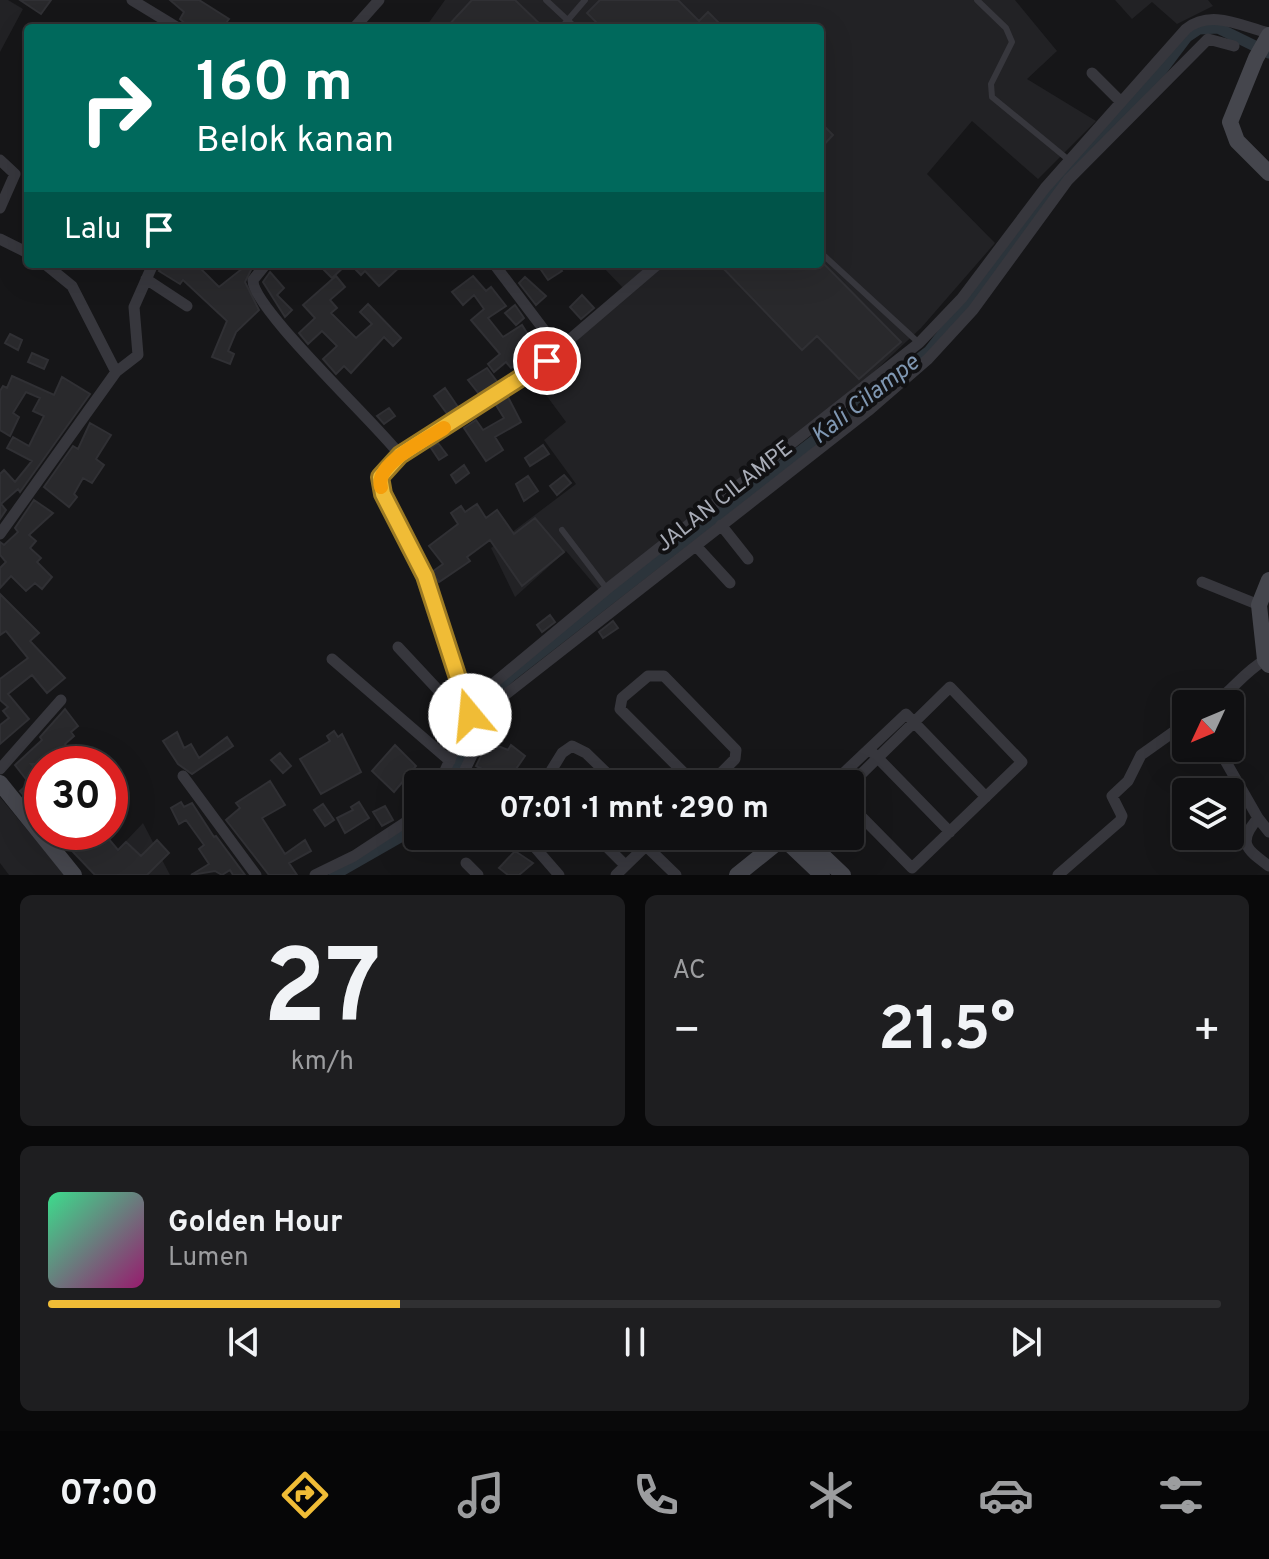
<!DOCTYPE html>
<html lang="id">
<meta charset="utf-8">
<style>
body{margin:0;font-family:Overpass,sans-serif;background:#1e1e20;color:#f1f3f6;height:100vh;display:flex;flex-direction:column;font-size:30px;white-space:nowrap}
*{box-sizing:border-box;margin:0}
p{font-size:26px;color:#9c9d9f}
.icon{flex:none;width:44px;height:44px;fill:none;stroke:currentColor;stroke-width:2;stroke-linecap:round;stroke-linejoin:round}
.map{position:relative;height:875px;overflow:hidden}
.details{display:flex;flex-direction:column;gap:20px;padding:20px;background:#09090a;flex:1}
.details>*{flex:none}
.hud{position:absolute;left:24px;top:24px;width:800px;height:244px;border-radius:8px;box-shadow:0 8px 32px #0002,0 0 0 2px #303032;background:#00695c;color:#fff;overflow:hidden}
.needle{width:52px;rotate:226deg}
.tools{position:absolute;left:1172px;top:690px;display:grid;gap:16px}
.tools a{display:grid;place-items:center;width:72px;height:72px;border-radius:8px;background:#101012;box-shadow:0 8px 32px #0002,0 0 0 2px #303032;font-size:40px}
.speed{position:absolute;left:24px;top:746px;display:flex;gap:16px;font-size:40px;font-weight:700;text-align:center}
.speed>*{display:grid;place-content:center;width:104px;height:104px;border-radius:50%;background:#101012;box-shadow:0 8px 32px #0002,0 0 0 2px #303032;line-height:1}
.speed .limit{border:12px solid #d22;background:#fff;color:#111}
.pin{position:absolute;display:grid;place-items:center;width:68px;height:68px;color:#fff;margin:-34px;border:4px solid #fff;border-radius:50%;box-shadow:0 2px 8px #0007}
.me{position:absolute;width:88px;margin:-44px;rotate:343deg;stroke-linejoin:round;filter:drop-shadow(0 0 6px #0008)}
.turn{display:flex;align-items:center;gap:28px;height:168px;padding:0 40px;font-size:36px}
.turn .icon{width:104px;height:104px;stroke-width:2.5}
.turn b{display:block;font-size:56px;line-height:68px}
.then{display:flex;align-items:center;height:76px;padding:0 40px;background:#0003;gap:16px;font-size:30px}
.big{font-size:60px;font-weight:700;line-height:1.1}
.details .tile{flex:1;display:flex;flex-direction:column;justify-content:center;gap:12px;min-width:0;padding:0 28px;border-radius:12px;background:#1e1e20}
.details .dial{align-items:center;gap:0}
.dial b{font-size:104px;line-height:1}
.song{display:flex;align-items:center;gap:24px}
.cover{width:96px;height:96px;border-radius:12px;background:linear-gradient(135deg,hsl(150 70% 55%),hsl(320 70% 35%))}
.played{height:8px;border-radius:4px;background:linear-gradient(90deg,#f0bc36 30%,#303032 30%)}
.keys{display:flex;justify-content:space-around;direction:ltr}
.heat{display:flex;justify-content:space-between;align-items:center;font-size:44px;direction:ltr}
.details .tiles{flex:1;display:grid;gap:20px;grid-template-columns:1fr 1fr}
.tile:last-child{grid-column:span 2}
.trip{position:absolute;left:404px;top:770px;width:460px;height:80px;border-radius:8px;background:#101012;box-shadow:0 8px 32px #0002,0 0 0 2px #303032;font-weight:700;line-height:80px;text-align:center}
.tab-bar{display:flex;height:128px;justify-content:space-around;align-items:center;background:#060607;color:#9c9d9f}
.tab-bar .icon{width:56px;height:56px}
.tab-bar .current{color:#f0bc36}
.tab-bar b{font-size:36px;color:#f1f3f6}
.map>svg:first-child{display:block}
</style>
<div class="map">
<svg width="1269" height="875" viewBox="0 0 1269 875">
<rect width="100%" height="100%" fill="#161618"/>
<path fill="#222225" d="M0,0H8L23,9L0,52Z
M445,0H1015L1057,51L1027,79L1096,121L1038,179L972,121L927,174L995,243L921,328L832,411L599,590L566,551L515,597L491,548L576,484L544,440L566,422L535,380L625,290L600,264H820V28H425Z
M1115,0H1208L1213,6L1177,24L1152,2L1132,19Z
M0,797L65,875H9L0,863Z
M143,823L170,875H94Z"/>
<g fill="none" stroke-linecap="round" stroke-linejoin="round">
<path stroke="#2c343b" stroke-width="11" d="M448,784L483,702L510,677L929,351L1089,145L1153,82L1187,37L1199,29L1218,28L1269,53
M334,875L418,827"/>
</g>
<path fill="#29292c" stroke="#303034" stroke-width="2" d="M20,0H51L41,14Z
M170,0H199L229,19L222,28H190L180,19L184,12Z
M472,0H515L544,28H446Z
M600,0H678L699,21L708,12L724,28H602L587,13Z
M820,122L833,135L820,149Z
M164,264L197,265L219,287L248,264L252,268L245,282L259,310L236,332L228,351L234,354L230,364L212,357L227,321L183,280L180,284L159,271Z
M318,264H347L332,278Z
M350,264H403L379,286L365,271L361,275Z
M537,264H557L562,271L548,280Z
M719,264H824L901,342L859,379L817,336L802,350Z
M270,272L284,288L277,295L292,310L285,317L263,282Z
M336,276L345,287L330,300L337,308L331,313L356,338L372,324L360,312L368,304L401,338L393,346L384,337L351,373L344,366L336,374L323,359L337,346L322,331L308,344L299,333L315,318L303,305Z
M473,276L486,291L491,287L506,306L488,318L503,337L522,325L532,341L538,337L547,348L530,362L526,357L511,368L506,362L494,372L488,364L500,354L471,320L484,309L474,295L463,305L452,292Z
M525,277L546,296L536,305L519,283Z
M582,295L594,308L581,319L570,307Z
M515,305L524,318L516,325L505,313Z
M10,334L22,340L18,350L5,343Z
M32,353L48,360L44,369L28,362Z
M487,368L498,383L479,394L468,380Z
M12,376L54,395L62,377L90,394L20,492L18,489L1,504L6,510L0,519V474L4,470L15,482L32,461L7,448L13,437L29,446L44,416L33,411L40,398L26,392L13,413L19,417L10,436L0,430V391L3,386L7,388Z
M445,388L458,407L448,415L434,396Z
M508,397L521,422L495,437L503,450L486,461L464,428L476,420L483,430L504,418L496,405Z
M389,408L395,416L384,424L377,416Z
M90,423L111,435L96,459L104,465L92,483L83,478L74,494L77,497L69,507L44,487L73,446L78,449Z
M438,443L447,455L439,460L431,448Z
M543,445L549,454L530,466L525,458Z
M464,465L469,473L456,483L451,475Z
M564,475L571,483L557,495L550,486Z
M528,476L538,491L524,501L516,484Z
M34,500L53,513L29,535L36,541L30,548L41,558L37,562L52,577L42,589L35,583L26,591L11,576L0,588V568L6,562L0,555V542L4,545L18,532L15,528Z
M477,504L486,518L497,510L514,534L535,518L564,552L522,586L490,540L467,557L470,561L439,582L432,572L443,564L429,546L458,524L451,513L461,506L465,512Z
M0,594L39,633L30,641L65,678L47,693L32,675L8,694L29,719L0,744V725L9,718L3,711L8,707L0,700V679L28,658L6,631L0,635Z
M550,615L555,622L542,632L537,625Z
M613,621L618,628L603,638L599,632Z
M65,709L78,726L71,732L74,736L65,744L81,764H31L42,776V793L30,803L20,791L29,783L15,765L42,740L40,737Z
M334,731L338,737L342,734L361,772L321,794L300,759L330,741L327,736Z
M177,732L184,748L191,744L199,758L227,737L233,746L192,774L178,764L163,741Z
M488,742L508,750L511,745L525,756L507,782L476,766Z
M395,745L416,766L394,792L372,771Z
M280,753L291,766L283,773L271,760Z
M270,781L285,805L262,818L285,854L305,840L311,851L289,863L297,875H269L226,820L240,808L236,803Z
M181,802L184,807L192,803L214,837L216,836L245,875H233L230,870L222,875L215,871L191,875L209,864L199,849L204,845L186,820L179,824L171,808Z
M359,802L369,818L345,833L337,818L353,810L351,807Z
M323,804L334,820L325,826L314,810Z
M385,806L393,820L382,826L373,812Z
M54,832H103L118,850L126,842L141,856L157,840L169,853L147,875H95Z
M515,851L533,863L519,875H508L499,868Z"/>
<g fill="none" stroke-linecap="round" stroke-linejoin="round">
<path stroke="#37373d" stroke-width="6" d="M546,0L576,28
M977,0L1006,28L1012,42L991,84L992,97L1070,161
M561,28L585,0
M820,252L919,343
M562,530L607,589"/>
<path stroke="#37373d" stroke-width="11" d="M132,0L178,28
M354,28L379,0
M1092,73L1121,102
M0,160L15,174L0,208
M0,239L28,253
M45,264L72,286L116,372
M266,264L253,280C251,307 377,424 400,455
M494,264L560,351
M146,279L187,306
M721,525L748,559
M0,534L116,372L138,355L134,307L153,264
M697,547L730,583
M1202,582L1259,605
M398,647L467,721L484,730
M332,659L450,761
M1213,704C1233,690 1244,672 1265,660
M470,715L425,576L383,494L380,477L400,455L533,371L658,264
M1218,748L1258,818
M872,752L950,832
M0,769L61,700
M183,776L256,875
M439,784L470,715L488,688L607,589L919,343L962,298L1045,188L1186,29C1211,9 1241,26 1269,33
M458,784L491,716L505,695L868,411L928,359L973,310L1068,180L1208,39L1234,46
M543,784L562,753L572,746L586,753L618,784
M695,784L620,709L622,698L648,676H664L736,750L735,759L710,784
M832,784L906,714L986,797
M850,785L950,687L1022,762L912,868L850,805
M1269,832L1258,818C1237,843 1246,849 1269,866
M525,836L559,875
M596,836L625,865
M422,840L425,836
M646,846L676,875
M466,863L478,875
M315,875L354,856L418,814
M616,875L656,836
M1058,875L1120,821L1122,816L1112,796L1128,781L1141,755L1186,723"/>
<path stroke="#45464d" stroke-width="16" d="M1269,35L1256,58L1230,122L1237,141L1269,173
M1269,580L1259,605L1265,660L1269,665
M0,783L74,875
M802,836L843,875
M737,875L783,838L822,875"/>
</g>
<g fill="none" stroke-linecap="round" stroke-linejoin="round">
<defs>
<path id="route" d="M470,715L425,576L383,494L380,477L400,455L547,361"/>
</defs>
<use href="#route" stroke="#9c7a23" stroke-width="20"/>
<use href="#route" stroke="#f0bc36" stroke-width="14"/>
<path stroke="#f59e0b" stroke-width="14" d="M381,487C374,464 427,439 444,428"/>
</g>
<g text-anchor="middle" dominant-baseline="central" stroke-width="8" stroke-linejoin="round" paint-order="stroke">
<g font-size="22" fill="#a8acb7" stroke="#111113">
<text transform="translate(725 497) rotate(-38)">JALAN CILAMPE</text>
</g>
<g font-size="24" font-style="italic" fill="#7f97b2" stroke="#111113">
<text transform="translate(866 400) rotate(-38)">Kali Cilampe</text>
</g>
</g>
</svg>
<div class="tools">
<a><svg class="needle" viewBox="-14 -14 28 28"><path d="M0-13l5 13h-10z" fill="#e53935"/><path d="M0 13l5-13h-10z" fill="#9c9d9f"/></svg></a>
<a><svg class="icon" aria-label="layers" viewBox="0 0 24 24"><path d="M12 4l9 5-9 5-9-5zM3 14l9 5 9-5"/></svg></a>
</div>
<div class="speed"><div class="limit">30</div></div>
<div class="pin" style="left:547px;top:361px;background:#d93025"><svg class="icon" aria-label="arrive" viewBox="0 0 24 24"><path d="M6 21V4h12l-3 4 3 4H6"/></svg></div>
<svg class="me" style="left:470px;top:715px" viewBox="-20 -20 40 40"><circle r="19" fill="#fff"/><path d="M0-13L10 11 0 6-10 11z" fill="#f0bc36"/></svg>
<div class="trip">07:01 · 1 mnt · 290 m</div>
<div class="hud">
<div class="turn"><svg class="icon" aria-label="right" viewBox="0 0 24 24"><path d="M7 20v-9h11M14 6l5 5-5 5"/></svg><div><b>160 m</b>Belok kanan</div></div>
<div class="then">Lalu<svg class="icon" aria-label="arrive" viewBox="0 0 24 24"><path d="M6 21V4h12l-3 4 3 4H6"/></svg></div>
</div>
</div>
<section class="details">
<div class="tiles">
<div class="tile dial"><b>27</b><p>km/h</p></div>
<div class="tile"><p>AC</p>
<div class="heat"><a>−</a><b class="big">21.5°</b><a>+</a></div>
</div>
<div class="tile">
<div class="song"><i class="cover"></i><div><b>Golden Hour</b><p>Lumen</p></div></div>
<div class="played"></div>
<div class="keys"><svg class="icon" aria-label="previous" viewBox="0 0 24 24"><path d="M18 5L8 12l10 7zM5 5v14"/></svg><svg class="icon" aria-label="pause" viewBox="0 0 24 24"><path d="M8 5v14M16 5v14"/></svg><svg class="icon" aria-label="next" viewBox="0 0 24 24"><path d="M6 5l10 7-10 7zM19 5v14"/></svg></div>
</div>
</div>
</section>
<nav class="tab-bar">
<b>07:00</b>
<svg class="icon current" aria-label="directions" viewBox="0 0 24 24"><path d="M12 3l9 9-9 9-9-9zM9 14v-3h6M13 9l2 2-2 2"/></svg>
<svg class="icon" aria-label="music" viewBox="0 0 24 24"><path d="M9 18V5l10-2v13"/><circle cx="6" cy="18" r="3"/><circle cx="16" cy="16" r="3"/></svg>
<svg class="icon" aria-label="phone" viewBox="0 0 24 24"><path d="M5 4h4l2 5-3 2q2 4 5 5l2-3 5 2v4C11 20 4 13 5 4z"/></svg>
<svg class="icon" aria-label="climate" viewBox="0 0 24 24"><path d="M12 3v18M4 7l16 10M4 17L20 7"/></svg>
<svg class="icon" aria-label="car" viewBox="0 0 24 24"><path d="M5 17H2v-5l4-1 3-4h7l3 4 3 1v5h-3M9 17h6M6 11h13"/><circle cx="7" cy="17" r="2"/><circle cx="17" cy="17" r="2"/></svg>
<svg class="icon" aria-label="filters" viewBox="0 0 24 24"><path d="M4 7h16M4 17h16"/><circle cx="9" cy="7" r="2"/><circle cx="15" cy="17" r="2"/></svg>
</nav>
